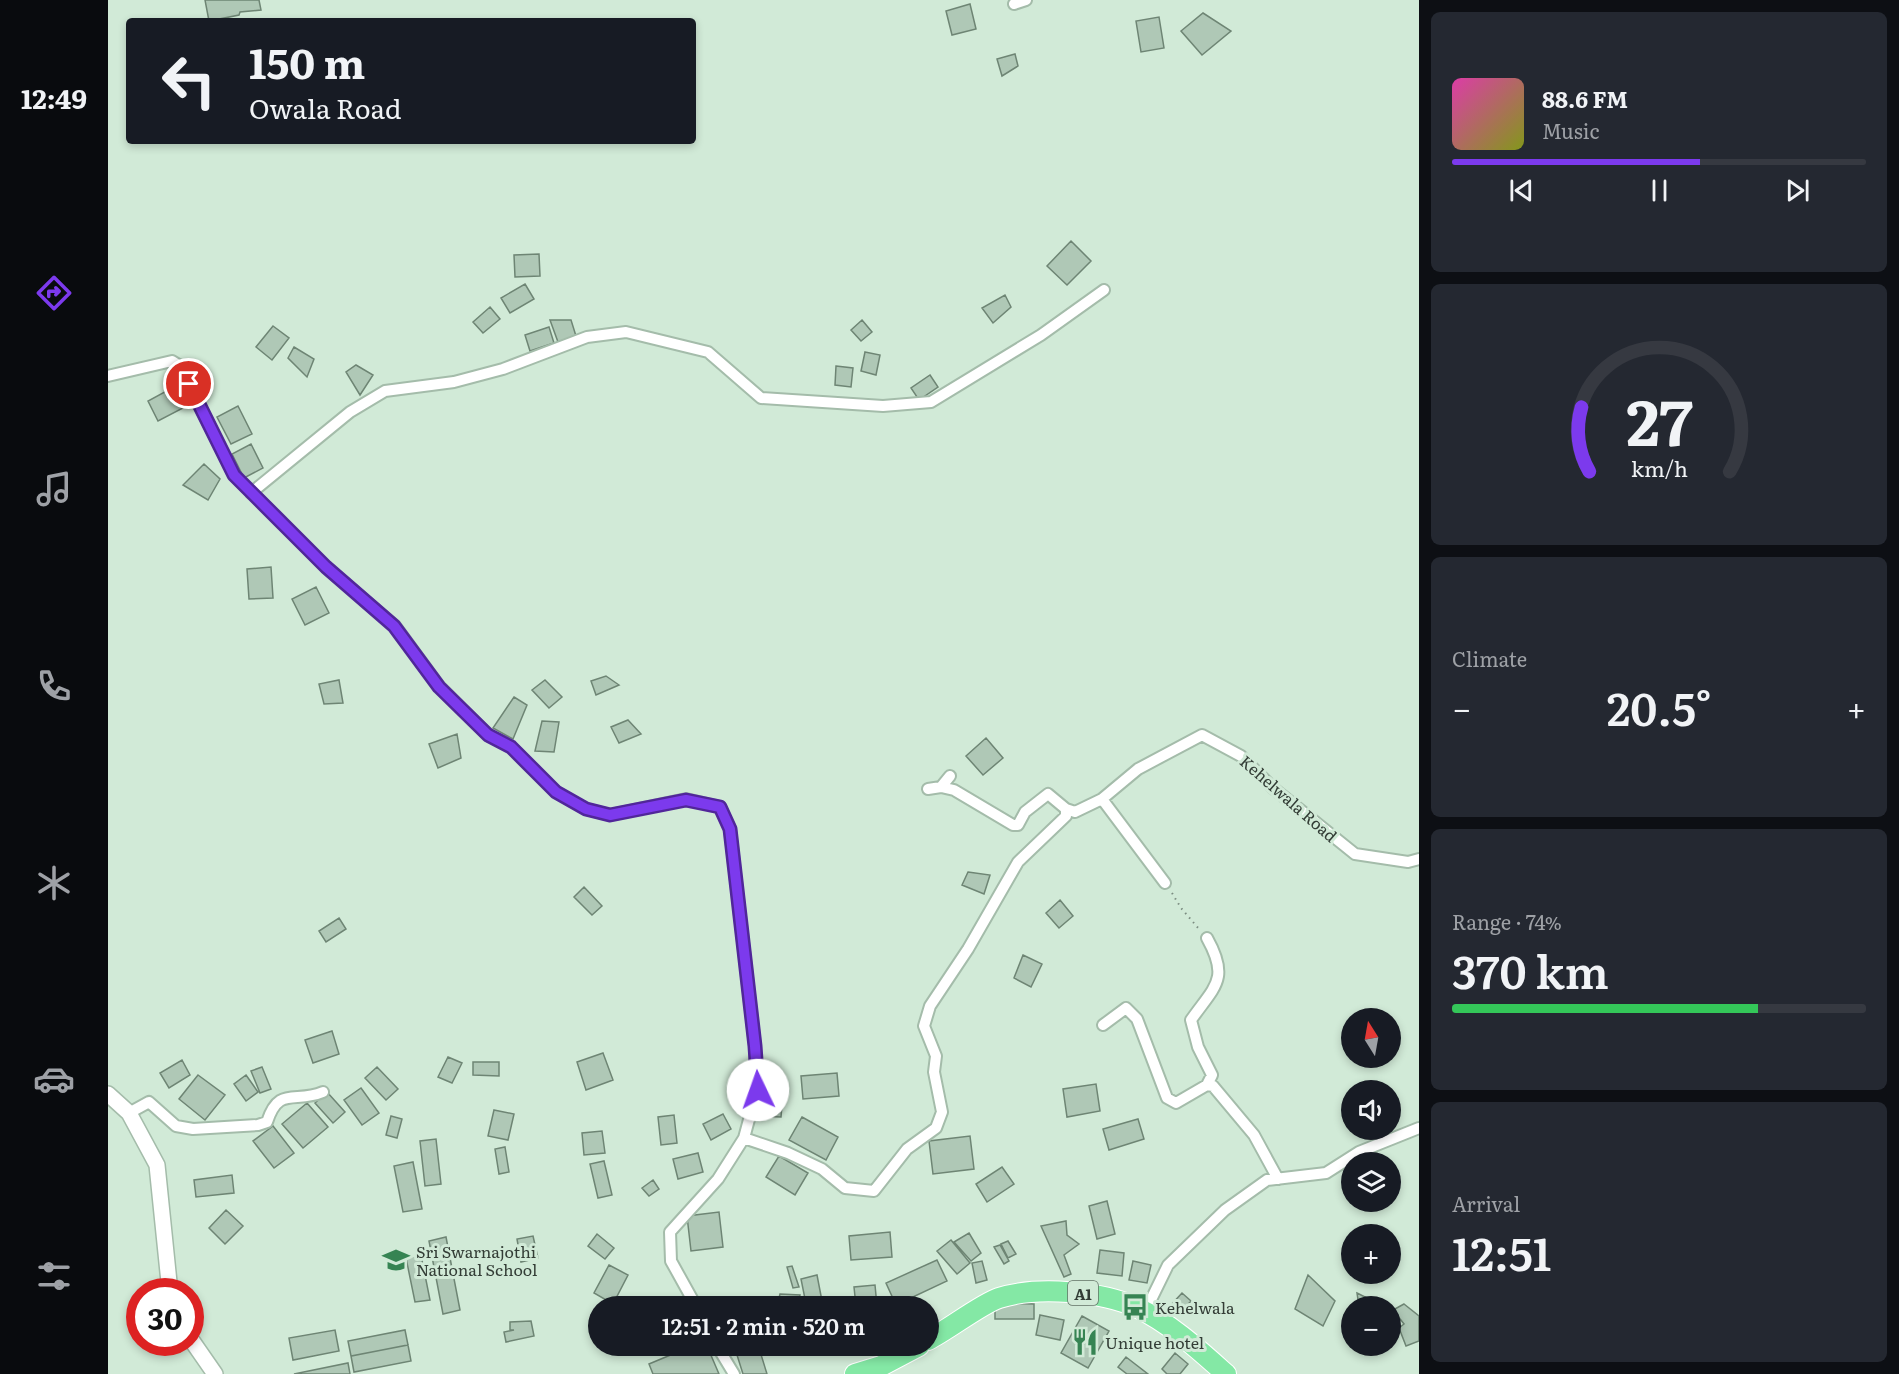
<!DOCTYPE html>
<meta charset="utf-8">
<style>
body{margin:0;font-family:Literata,serif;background:#242831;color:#f1f3f6;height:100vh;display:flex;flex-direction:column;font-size:22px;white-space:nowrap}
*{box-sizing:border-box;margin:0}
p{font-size:20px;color:#9ea1a6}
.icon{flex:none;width:33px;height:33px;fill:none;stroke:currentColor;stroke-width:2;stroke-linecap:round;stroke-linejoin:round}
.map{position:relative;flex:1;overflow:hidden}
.sheet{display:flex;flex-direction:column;gap:12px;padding:12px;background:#0d0f14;width:480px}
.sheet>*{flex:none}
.banner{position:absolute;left:18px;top:18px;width:570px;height:126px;border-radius:6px;box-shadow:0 3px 9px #0003;background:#171b24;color:#f1f3f6;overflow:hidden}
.needle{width:39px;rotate:349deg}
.fabs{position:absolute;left:1233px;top:1008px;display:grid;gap:12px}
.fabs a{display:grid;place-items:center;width:60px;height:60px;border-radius:50%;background:#171b24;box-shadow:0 3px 9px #0003;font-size:30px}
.speed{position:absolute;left:18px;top:1278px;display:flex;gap:12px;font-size:30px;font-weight:700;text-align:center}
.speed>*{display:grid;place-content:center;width:78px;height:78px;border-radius:50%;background:#171b24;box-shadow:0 3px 9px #0003;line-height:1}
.speed .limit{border:9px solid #d22;background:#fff;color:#111}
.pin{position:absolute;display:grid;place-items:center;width:51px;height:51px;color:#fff;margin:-26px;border:3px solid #fff;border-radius:50%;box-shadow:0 2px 6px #0007}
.me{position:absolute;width:66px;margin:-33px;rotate:357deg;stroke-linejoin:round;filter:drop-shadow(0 0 4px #0008)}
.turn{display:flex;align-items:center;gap:21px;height:126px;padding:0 24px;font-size:27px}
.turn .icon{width:78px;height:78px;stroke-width:2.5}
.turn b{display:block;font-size:42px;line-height:51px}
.big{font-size:45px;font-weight:600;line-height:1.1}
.sheet .tile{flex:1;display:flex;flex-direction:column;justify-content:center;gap:9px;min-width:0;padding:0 21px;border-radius:9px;background:#242831}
.sheet .dial{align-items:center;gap:0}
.dial svg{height:156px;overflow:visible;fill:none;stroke:#363941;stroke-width:7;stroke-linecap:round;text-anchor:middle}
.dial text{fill:#f1f3f6;stroke:none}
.song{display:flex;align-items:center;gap:18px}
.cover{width:72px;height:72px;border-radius:9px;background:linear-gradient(135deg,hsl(320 70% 55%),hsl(70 70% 35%))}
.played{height:6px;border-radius:3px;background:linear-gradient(90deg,#7c3aed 60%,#363941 60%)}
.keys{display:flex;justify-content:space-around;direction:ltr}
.heat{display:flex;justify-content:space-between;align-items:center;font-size:33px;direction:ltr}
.charge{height:9px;border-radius:4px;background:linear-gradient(90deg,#34c759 74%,#363941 0)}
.trip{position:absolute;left:480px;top:1296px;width:351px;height:60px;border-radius:30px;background:#171b24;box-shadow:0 3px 9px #0003;font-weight:600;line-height:60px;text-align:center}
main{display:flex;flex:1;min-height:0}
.dock{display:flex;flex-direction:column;width:108px;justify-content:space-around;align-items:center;background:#090b0e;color:#9ea1a6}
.dock .icon{width:42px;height:42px}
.dock .on{color:#7c3aed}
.dock b{font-size:27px;color:#f1f3f6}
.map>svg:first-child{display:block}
</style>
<main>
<nav class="dock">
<b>12:49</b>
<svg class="icon on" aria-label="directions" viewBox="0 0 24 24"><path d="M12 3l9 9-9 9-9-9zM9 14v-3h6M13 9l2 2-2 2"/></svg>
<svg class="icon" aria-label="music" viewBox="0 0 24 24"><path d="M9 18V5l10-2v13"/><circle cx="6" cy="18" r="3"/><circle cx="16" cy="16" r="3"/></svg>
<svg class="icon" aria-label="phone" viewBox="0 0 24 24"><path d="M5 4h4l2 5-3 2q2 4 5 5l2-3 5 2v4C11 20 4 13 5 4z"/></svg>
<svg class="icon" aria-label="climate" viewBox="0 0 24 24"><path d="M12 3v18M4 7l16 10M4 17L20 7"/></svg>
<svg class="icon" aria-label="car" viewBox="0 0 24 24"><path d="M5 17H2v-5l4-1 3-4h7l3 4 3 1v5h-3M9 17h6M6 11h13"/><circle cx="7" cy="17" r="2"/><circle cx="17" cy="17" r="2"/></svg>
<svg class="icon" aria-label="filters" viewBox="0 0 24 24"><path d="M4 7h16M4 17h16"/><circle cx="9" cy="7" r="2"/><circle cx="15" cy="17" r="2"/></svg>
</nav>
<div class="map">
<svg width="1311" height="1374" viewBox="0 0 1311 1374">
<rect width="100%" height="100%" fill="#d1ead7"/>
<path fill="#afc8b6" stroke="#6e8574" stroke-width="1.5" d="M97,0H151L153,10L132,12L131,15L101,21Z
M862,4L868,29L844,35L838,11Z
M1095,13L1123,31L1094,55L1073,31Z
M1051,17L1056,48L1033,52L1028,21Z
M907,54L910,66L894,76L889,59Z
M963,241L983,261L959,285L939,266Z
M431,254L432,276L407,277L406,255Z
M417,284L426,299L402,313L393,298Z
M897,295L903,307L885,323L874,308Z
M382,307L392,319L375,333L365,322Z
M442,320H463L468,336L450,342Z
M754,320L764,332L753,341L743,330Z
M165,326L181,338L164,360L148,347Z
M441,327L446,343L422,351L417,335Z
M186,347L206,359L199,377L180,358Z
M757,352L772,355L768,375L753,371Z
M248,365L265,375L252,395L238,372Z
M728,366L745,368L743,387L727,385Z
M822,375L830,387L811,400L803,388Z
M64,388L75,408L50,421L40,401Z
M130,406L144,434L123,444L109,417Z
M143,444L155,468L136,478L124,454Z
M96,464L112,479L100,500L75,485Z
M163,567L165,598L141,599L139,569Z
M208,587L221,613L197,625L184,599Z
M498,676L511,685L488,695L483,681Z
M231,680L235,703L216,704L211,684Z
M437,680L454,697L441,708L424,690Z
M406,697L419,705L405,739L385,728Z
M520,720L533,734L511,743L503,727Z
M434,721L451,722L446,752L427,751Z
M349,734L353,758L330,768L321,744Z
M878,738L895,758L875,775L858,756Z
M860,872L882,875L876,894L854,885Z
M476,887L494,906L484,915L466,897Z
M952,900L965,916L951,928L938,913Z
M231,918L238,929L218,942L211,931Z
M915,955L934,964L923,987L906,978Z
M224,1031L231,1054L205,1063L197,1040Z
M495,1053L505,1080L478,1090L469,1062Z
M340,1057L354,1063L344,1083L330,1077Z
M74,1060L82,1075L61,1088L52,1073Z
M365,1062H391V1076L365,1075Z
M154,1067L163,1089L152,1093L143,1071Z
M269,1067L290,1089L278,1100L257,1078Z
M729,1073L731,1096L695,1099L693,1076Z
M90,1075L117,1095L97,1120L71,1099Z
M138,1075L150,1092L138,1101L126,1084Z
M988,1084L992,1111L959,1117L955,1089Z
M253,1088L271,1113L254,1125L236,1100Z
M219,1092L237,1112L225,1123L207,1103Z
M651,1092L675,1094L673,1117L650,1116Z
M199,1103L220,1127L195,1148L174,1124Z
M386,1110L406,1114L400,1140L380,1136Z
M615,1114L623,1129L603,1140L595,1124Z
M566,1115L569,1143L553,1145L550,1117Z
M283,1116L294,1119L289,1138L278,1135Z
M694,1117L730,1137L718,1160L681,1140Z
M1030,1119L1036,1139L1001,1150L995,1129Z
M165,1126L186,1153L166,1168L145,1141Z
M494,1131L497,1153L476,1155L474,1133Z
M862,1136L866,1169L825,1174L821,1141Z
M328,1139L333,1184L317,1186L312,1141Z
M397,1147L401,1172L391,1174L387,1149Z
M590,1153L595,1172L570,1179L565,1159Z
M671,1156L700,1173L687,1195L658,1177Z
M496,1161L504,1195L490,1198L482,1164Z
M305,1162L314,1209L295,1212L286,1166Z
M894,1167L906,1184L879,1202L868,1184Z
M124,1175L126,1193L88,1197L86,1180Z
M545,1180L551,1189L541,1196L534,1188Z
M999,1201L1007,1234L989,1239L981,1206Z
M118,1210L135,1226L117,1244L101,1228Z
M611,1212L615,1247L583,1251L579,1216Z
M958,1221L959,1235L971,1244L956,1255L963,1274L956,1277L933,1226Z
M782,1232L784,1257L743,1260L741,1236Z
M861,1233L873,1253L863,1261L846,1242Z
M489,1234L506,1248L497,1259L480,1246Z
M425,1236L430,1258L413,1262L409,1239Z
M338,1237L352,1310L335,1314L321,1241Z
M843,1240L862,1263L849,1274L829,1251Z
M900,1241L908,1254L900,1258L893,1244Z
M892,1245L901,1261L896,1264L886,1247Z
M992,1250L1016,1253L1014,1276L989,1273Z
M313,1255L322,1300L307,1302L298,1258Z
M829,1260L839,1281L788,1305L778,1283Z
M874,1261L879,1280L868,1283L864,1263Z
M1025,1261L1043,1265L1039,1283L1021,1280Z
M501,1265L520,1275L505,1304L486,1293Z
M684,1266L691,1287L685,1288L679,1267Z
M709,1275L714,1301L698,1304L693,1279Z
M1200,1275L1227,1301L1215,1326L1187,1309Z
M767,1285L769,1306H748L746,1287Z
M1074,1293L1083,1301L1071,1314L1062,1306Z
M1249,1293L1271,1304V1306H1251Z
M672,1294L692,1295L691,1300L671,1298Z
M887,1303L926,1304V1319H887Z
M1296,1304L1311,1316V1341L1298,1346L1291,1328L1296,1324L1285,1310Z
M932,1315L956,1320L952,1340L928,1335Z
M974,1316L1001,1331L980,1368L953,1353Z
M423,1321L426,1336L398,1342L396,1332L406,1330H402V1322Z
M227,1330L231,1351L185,1360L181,1338Z
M297,1330L300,1345L243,1356L240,1341Z
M300,1345L303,1361L246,1372L243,1356Z
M584,1346H599L611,1374H545L541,1364Z
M651,1348L659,1374H635L629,1355Z
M1067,1353L1080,1364L1072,1374H1059L1054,1369Z
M1018,1357L1040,1374H1019L1010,1367Z
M240,1363L242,1374H186Z"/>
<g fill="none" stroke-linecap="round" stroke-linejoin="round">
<defs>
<path id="street" d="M906,4L918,0
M0,376L64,361L72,366L126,475L218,567L287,626L331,686L380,735L403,747L448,792L478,809L502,815L578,799L612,807L622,829L647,1046L649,1090L636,1138L610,1179L562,1232L563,1261L588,1306
M143,493L242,412L277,391L346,382L395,369L479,337L518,332L600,352L653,398L775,406L823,402L933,335L996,290
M820,789L833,787L842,776
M994,799L1057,883
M958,809L967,812L994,799L1030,769L1094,735L1133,756L1165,788L1247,854L1300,862L1311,859
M995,1025L1018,1008L1029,1019L1059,1098L1068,1103L1099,1085L1105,1086L1146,1135L1170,1179
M1099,1085L1104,1075L1090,1047L1083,1020C1107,986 1122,979 1099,938
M21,1113L41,1102L68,1126L85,1129L150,1125L159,1122C171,1085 187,1104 215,1092
M636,1138L680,1153L714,1169L737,1188L766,1191L799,1149L828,1128L834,1112L826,1072L828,1056L816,1026L822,1006L860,949L910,862L958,816V809L940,794L917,812L910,825H905L846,790L833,787
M1037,1312L1060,1265L1117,1210L1159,1180L1218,1173L1251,1152L1311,1128
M609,1346L626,1374"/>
<path id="secondary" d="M0,1094L21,1113L49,1165L62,1292
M82,1338L107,1374"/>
<path id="highway" d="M820,1340C840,1330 873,1304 891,1298C929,1286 994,1291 1030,1308C1063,1324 1091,1350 1118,1374
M747,1374L773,1366L811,1346"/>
</defs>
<use href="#street" stroke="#a4bcaa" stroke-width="14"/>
<use href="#secondary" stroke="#a4bcaa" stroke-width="18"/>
<use href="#highway" stroke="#fff" stroke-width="22"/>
<path stroke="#7b8c80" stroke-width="2" stroke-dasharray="1.5 4.5" stroke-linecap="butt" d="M1064,893L1073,908L1091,929"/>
<use href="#street" stroke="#fff" stroke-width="10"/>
<use href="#secondary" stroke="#fff" stroke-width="15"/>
<use href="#highway" stroke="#84e8a5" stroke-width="20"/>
</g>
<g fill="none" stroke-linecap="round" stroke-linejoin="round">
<defs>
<path id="route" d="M81,384L126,475L218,567L286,626L331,687L380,735L403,747L448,792L478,809L502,815L578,800L612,807L622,829L647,1046L650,1090"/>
</defs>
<use href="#route" stroke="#51269a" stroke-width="15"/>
<use href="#route" stroke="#7c3aed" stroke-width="10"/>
</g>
<defs>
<symbol id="school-bare" viewBox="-9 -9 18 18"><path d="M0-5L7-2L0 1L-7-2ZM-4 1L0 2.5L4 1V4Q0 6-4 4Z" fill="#368453" stroke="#d1ead7" stroke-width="2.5" paint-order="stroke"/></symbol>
<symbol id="bus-bare" viewBox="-9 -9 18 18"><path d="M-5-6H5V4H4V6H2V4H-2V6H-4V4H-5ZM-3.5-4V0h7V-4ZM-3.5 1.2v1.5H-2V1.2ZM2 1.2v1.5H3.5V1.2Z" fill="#368453" stroke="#d1ead7" stroke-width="2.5" paint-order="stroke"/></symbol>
<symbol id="restaurant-bare" viewBox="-9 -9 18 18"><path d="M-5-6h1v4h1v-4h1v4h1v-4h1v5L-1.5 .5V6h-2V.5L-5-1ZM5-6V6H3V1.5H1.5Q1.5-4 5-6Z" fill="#368453" stroke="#d1ead7" stroke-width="2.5" paint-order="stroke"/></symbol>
</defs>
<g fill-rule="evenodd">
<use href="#school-bare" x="269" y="1241" width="38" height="38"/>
<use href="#bus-bare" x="1008" y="1288" width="38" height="38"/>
<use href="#restaurant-bare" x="958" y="1323" width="38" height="38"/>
</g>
<g text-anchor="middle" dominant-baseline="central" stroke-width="6" stroke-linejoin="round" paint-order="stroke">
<rect fill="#d1ead7" stroke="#627166" stroke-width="1.5" x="960" y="1281" width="30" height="24" rx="4.5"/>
<g font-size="15" font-weight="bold" fill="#333d36">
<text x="975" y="1293">A1</text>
</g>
<g font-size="16" fill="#333d36" stroke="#d1ead7">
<text transform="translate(1181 798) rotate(41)">Kehelwala Road</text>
</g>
<g font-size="16" fill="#333d36" stroke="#d1ead7" text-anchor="start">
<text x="308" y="1251">Sri Swarnajothi<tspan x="308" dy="18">National School</tspan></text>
<text x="1047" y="1307">Kehelwala</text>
<text x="997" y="1342">Unique hotel</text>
</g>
</g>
</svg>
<div class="fabs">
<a><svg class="needle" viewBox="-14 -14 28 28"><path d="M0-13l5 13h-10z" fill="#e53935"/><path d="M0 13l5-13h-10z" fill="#9ea1a6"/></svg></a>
<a><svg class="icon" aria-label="sound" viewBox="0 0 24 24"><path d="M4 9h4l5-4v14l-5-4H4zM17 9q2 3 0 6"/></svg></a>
<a><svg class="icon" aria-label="layers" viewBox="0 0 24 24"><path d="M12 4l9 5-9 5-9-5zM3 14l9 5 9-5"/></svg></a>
<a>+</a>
<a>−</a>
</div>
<div class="speed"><div class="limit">30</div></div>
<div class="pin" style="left:81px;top:384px;background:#d93025"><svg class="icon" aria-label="arrive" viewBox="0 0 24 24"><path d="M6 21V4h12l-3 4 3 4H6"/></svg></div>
<svg class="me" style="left:650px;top:1090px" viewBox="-20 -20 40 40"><circle r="19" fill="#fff"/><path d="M0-13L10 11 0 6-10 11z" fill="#7c3aed"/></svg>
<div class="trip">12:51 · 2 min · 520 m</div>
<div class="banner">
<div class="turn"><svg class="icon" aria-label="left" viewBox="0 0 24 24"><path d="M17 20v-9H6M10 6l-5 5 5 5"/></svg><div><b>150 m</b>Owala Road</div></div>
</div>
</div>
<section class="sheet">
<div class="tile">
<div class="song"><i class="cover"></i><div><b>88.6 FM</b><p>Music</p></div></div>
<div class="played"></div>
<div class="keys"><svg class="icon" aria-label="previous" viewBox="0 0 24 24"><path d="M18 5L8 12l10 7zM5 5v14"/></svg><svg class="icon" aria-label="pause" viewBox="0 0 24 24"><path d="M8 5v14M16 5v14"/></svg><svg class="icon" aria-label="next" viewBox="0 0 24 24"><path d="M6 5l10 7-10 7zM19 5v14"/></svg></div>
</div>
<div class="tile dial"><svg viewBox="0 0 100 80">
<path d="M14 69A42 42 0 1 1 86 69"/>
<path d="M14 69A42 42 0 0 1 10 36" stroke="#7c3aed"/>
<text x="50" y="56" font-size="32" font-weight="700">27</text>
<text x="50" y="72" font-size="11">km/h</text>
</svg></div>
<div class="tile"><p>Climate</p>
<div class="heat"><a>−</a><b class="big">20.5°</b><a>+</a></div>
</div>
<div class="tile"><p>Range · 74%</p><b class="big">370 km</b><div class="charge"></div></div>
<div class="tile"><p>Arrival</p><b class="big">12:51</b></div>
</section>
</main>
